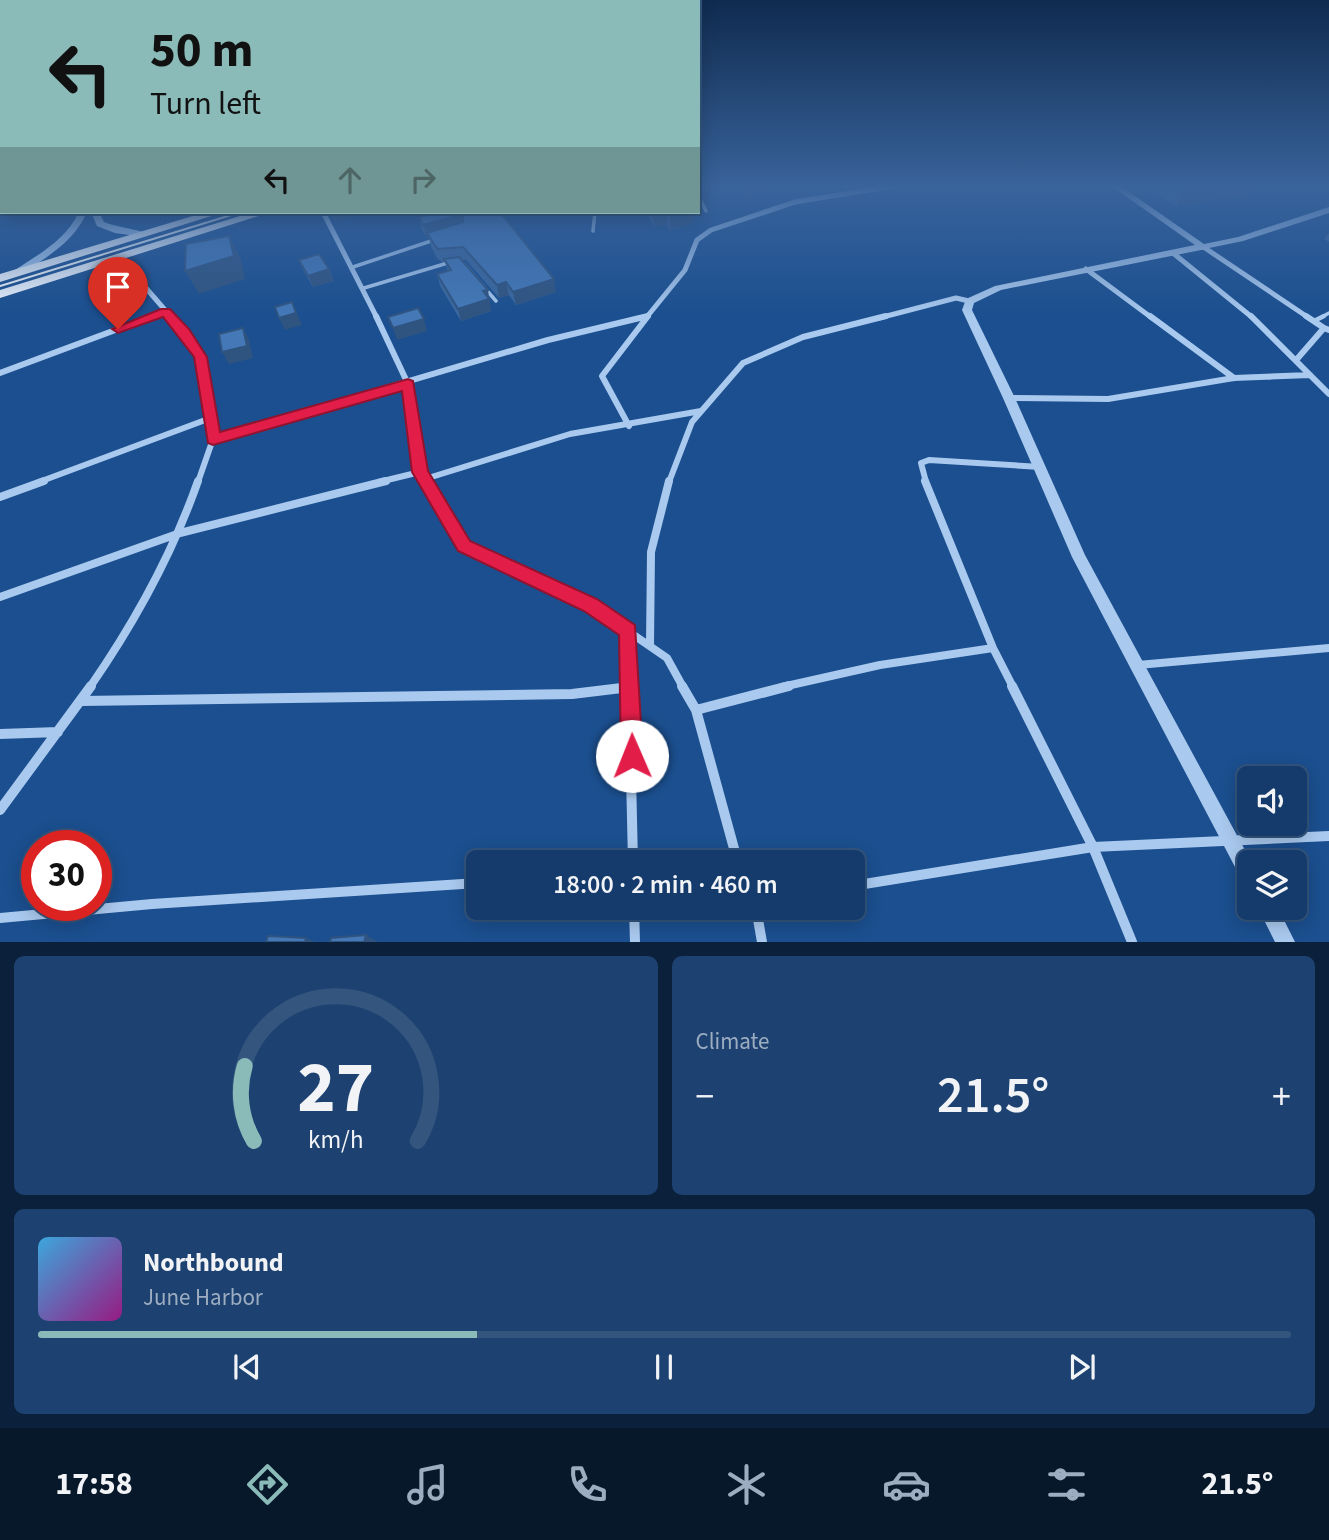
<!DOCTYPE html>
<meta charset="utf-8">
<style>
body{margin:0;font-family:"Source Sans 3",sans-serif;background:#1d4271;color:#f1f3f6;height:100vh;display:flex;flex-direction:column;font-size:26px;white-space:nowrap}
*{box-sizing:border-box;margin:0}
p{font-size:23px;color:#9dadc1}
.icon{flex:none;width:38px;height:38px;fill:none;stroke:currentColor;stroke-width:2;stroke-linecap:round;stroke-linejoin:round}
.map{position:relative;height:942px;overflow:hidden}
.sheet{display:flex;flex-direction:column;gap:14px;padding:14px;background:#0b203b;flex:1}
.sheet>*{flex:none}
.hud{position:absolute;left:0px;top:0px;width:700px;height:214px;box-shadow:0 4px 18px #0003,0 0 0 2px #33557e;background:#8bbbb9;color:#111;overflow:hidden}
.tools{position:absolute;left:1237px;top:766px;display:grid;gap:14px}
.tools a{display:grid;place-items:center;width:70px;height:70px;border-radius:10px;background:#143b6b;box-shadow:0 4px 18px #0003,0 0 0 2px #33557e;font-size:35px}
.speed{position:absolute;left:21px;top:830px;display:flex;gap:14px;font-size:35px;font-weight:700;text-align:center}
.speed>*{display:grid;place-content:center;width:91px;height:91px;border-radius:50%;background:#143b6b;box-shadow:0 4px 18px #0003,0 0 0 2px #33557e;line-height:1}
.speed .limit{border:10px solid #d22;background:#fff;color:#111}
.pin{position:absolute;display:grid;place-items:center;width:60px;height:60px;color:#fff;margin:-72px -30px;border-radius:50% 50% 50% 0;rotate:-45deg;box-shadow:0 0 7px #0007}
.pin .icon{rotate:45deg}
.me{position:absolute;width:77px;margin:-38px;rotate:359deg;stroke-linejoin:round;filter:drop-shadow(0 0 5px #0008)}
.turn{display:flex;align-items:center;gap:24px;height:147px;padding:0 35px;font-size:32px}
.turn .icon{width:91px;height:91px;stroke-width:2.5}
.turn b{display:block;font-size:49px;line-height:60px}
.lanes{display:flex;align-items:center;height:66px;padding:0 35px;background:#0003;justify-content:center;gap:35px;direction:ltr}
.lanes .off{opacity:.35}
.big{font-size:52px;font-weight:600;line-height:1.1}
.sheet .card{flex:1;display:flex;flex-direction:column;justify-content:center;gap:10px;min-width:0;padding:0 24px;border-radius:10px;background:#1d4271}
.sheet .dial{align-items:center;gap:0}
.dial svg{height:182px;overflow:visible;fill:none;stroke:#33557e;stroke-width:7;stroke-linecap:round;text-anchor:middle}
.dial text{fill:#f1f3f6;stroke:none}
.song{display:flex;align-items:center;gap:21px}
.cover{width:84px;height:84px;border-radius:10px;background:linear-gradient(135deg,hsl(200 70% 55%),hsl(310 70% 35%))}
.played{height:7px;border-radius:4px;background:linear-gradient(90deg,#8bbbb9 35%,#33557e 35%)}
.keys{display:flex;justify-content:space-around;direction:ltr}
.heat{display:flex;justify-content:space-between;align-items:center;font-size:38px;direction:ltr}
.sheet .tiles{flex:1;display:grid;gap:14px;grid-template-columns:1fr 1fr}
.card:last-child{grid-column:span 2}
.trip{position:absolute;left:466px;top:850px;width:399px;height:70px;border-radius:10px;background:#143b6b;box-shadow:0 4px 18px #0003,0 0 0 2px #33557e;font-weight:600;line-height:70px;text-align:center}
.menu{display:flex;height:112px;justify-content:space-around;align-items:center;background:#08182b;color:#9dadc1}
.menu .icon{width:49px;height:49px}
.menu .on{color:#8bbbb9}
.menu b{font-size:32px;color:#f1f3f6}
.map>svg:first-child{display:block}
</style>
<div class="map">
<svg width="1329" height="942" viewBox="0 0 1329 942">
<rect width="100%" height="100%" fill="#1b4f8f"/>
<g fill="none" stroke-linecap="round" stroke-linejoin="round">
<path stroke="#a9c9ee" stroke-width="3.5" d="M698,194L706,211
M593,231L595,212
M464,264L496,301
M353,267L437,239
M364,288L451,262
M1320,318L1329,313"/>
<path stroke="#a9c9ee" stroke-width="4.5" d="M1314,321L1324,316"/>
<path stroke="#a9c9ee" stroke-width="5" d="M323,212L377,318
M1205,248L1309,318
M1173,253L1253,318
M119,257L172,318
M1086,269L1152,318
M148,318L166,311
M641,318L648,316
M646,318L685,270L697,240L711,230L795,202L899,185
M879,318L956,298L969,301"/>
<path stroke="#a9c9ee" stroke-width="6" d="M171,316L200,357L213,439L198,482
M376,316L408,384L420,472L426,482
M1150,316L1234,378
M1251,316L1329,394
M1306,316L1324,328
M1297,359L1324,328L1329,330
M0,373L153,316
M1009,398L1108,399L1234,378L1310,375
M629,426L602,376L648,316
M213,439L548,340L648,316
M425,479L570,434L701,411
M39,482L208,419
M379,482L420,472
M669,482L692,422L743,363L803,337L886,316
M926,482L921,463L929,460L1040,467"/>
<path stroke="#a9c9ee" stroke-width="8" d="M425,481L464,546L590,605L667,658L683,687
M925,481L993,648L1013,687
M0,497L44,481
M0,597L180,533L386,481
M628,631L629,687
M650,645L651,552L669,481
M1138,665L1329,648
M90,687C135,622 172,555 198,481
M782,687L880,665L993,648"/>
<path stroke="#a9c9ee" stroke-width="10" d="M629,686L633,863
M682,686L696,710L738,863
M1012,686L1093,847L1132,942
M81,701L572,694L630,687
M696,710L789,686
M0,734L58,732
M0,810L91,686
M852,886L1093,847L1329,836
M634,908L635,942
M756,908L762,942
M0,918L152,904L478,883"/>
<path fill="#a9c9ee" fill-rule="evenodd" d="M1110,185H1119L1204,244L1238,237L1329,207V213L1243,241L1209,248L1208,250H1201L1001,290L974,303L972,310L1015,398L1085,555L1252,863H1250V887L1244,884L1072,557L1003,398L962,310L966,299L995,286L1195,245Z
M79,212H87C74,242 47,257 21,274H15V270C39,254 66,240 79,212Z
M91,212H99L104,222C118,228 135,228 148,234L144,237L115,233L97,226Z
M1258,908H1278L1295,942H1275Z"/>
<path fill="#f0f6ff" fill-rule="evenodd" d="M206,212H224L0,282V274Z
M253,212H271L0,298V290Z"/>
<path stroke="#fff" stroke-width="2" d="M0,286L241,212"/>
</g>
<path fill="#3a679d" d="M733,185H789L746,196Z
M1144,185H1260L1255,193L1176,206Z
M646,212H693V222L670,231L667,225L654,226Z
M419,217L556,292L516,305L509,295L499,298L466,260H462L490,301L489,302L491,311L461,321L440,286L437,274L448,271L445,262H442L437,258L431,246L429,238H427L422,230Z
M1329,233V242L1324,239Z
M299,260L329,269L334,281L313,287L304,272Z"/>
<path fill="#305480" d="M747,185H789L746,196Z
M1188,185H1260L1255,193L1176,206Z
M331,212H368L334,221Z
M653,212H667V225L654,226Z
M670,212H693V222L670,231Z
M463,214L466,227L427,233L429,238H427L423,225Z
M229,236L241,259L245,279L199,294L185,271Z
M329,269L334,281L313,287L308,276Z
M554,279L556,292L516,305L513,292Z
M506,282L509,295L499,298L497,285Z
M488,290L491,311L461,321L458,309L483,291Z
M292,302L302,325L285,330L279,318Z
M424,319L427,331L397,340L393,328Z
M243,328L249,340L253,358L229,364L222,352Z
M366,935L378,942H364Z
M306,938L315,942H305Z"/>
<path fill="#4478b7" stroke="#305480" stroke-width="2" d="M438,212H500L554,279L513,292L506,282L497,285L463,247L438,249L434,244L427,233L463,222V214L423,225L419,217Z
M229,236L234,256L185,271L186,244Z
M319,254L329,269L308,276L299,260Z
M459,257L488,290L483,291L489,299L458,309L437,274L451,270L444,259Z
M292,302L296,313L279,318L275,307Z
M418,308L424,319L393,328L388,317Z
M243,328L247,346L222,352L219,334Z
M366,935L364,942H330L331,938Z
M268,936L306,938L305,942H266Z"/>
<linearGradient id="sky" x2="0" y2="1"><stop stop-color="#0f2b4f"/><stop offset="0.59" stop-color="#39639b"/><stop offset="1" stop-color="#39639b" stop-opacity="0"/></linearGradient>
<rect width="1329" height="316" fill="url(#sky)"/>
<path fill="#e11d48" stroke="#92132f" stroke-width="2" d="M161,309H170L189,329L207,357L220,432L408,379L413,381L428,471L470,541L597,599L635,625L643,756L639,764L632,767L624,764L621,756L619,635L584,611L458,551L412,472L402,391L213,445L208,443L194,357L163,317L118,333L112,329Z"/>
</svg>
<div class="tools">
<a><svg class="icon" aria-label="sound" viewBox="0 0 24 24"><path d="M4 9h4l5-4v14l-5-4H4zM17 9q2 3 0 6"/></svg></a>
<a><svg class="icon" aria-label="layers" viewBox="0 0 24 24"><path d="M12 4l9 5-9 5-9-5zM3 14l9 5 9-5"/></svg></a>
</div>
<div class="speed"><div class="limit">30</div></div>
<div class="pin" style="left:118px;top:329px;background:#d93025"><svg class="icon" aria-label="arrive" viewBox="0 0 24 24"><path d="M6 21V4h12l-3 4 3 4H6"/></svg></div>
<svg class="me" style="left:632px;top:756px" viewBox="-20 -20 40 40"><circle r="19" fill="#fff"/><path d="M0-13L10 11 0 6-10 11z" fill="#e11d48"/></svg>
<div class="trip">18:00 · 2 min · 460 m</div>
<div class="hud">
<div class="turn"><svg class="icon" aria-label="left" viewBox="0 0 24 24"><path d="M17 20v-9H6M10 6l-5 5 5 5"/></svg><div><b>50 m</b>Turn left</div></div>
<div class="lanes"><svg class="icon" aria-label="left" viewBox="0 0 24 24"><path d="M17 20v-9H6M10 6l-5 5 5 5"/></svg><svg class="icon off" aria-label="ahead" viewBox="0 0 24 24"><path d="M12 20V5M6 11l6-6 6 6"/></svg><svg class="icon off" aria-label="right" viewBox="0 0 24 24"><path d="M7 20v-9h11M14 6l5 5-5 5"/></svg></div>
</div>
</div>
<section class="sheet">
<div class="tiles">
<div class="card dial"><svg viewBox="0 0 100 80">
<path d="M14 69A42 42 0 1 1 86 69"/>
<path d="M14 69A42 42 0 0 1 10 36" stroke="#8bbbb9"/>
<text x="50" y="56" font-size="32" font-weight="700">27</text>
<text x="50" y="72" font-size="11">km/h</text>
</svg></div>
<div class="card"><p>Climate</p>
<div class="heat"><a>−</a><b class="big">21.5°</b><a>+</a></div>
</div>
<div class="card">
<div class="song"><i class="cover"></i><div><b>Northbound</b><p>June Harbor</p></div></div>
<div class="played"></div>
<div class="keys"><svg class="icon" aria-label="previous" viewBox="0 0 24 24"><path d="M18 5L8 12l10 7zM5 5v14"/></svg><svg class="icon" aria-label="pause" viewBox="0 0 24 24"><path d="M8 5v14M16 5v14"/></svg><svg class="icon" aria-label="next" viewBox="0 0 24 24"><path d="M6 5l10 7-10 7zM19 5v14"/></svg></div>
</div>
</div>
</section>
<nav class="menu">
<b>17:58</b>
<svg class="icon on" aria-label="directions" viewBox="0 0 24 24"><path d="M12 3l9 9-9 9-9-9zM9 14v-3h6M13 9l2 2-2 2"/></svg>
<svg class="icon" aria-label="music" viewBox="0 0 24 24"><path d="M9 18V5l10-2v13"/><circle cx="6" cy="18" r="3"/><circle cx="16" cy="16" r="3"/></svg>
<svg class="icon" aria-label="phone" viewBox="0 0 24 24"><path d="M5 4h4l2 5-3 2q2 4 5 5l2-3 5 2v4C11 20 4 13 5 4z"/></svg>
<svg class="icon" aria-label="climate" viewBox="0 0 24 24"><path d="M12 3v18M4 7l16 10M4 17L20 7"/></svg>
<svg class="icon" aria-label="car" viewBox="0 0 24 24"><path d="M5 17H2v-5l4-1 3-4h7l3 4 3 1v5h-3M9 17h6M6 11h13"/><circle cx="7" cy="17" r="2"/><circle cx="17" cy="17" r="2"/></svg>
<svg class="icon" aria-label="filters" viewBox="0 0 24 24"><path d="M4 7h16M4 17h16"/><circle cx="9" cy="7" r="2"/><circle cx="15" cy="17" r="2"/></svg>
<b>21.5°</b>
</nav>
